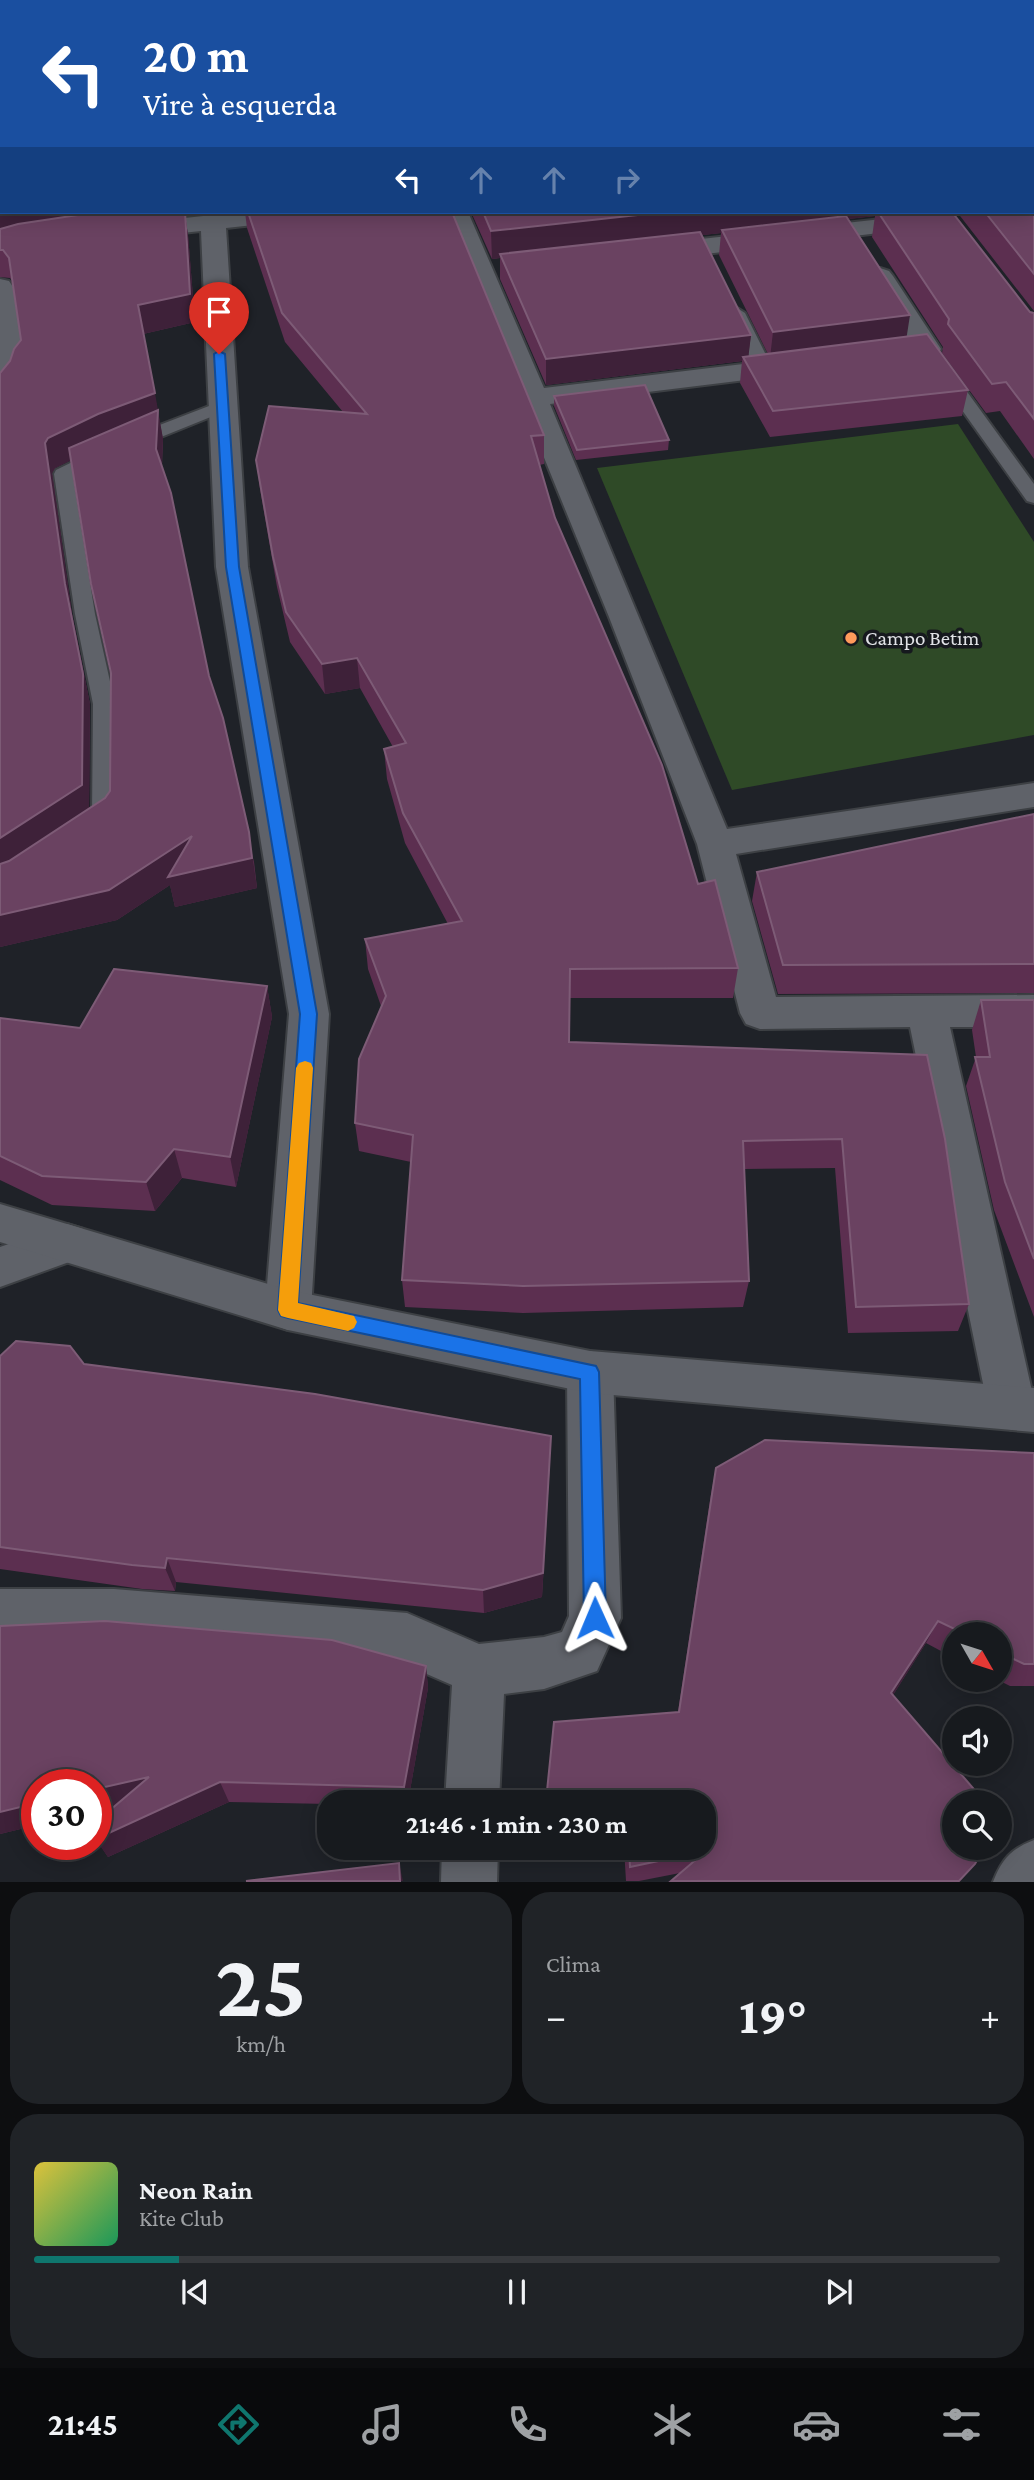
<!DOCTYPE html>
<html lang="pt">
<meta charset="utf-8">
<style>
body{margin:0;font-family:"Crimson Pro",serif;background:#202327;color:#f1f3f6;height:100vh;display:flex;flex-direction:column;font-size:26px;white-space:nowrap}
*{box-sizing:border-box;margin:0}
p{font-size:23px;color:#9ea1a4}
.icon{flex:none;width:38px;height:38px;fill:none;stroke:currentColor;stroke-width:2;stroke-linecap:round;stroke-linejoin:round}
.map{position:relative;height:1882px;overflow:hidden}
.drawer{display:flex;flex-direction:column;gap:10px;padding:10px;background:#0d0e10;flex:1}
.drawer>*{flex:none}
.banner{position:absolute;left:0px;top:0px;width:1034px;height:214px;box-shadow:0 4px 18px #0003,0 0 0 2px #36383c;background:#1a4fa0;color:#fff;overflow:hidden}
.needle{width:46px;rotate:129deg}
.tools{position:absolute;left:942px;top:1622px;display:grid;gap:14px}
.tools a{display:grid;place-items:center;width:70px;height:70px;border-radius:50%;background:#171a1e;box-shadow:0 4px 18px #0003,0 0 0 2px #36383c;font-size:35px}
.speed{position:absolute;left:21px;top:1769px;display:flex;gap:14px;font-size:35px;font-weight:700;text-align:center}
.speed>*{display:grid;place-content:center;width:91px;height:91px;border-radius:50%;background:#171a1e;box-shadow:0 4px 18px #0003,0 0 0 2px #36383c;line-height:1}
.speed .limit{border:10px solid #d22;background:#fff;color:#111}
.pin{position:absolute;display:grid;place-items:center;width:60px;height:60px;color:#fff;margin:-72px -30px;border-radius:50% 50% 50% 0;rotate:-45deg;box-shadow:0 0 7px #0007}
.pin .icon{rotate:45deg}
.me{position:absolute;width:77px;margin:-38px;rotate:359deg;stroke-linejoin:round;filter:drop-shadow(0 0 5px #0008)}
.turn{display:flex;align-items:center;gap:24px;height:147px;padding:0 28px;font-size:32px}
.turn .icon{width:91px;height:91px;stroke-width:2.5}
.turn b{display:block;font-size:49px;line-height:60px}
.lanes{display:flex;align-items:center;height:66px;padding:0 28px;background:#0003;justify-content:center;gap:35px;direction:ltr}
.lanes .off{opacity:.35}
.big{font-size:52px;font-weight:700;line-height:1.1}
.drawer .tile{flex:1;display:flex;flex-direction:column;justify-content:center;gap:10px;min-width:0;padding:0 24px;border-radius:28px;background:#202327}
.drawer .dial{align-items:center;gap:0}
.dial b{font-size:91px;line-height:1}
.song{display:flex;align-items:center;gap:21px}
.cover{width:84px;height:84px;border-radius:10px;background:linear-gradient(135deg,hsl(50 70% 55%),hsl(150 70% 35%))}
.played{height:7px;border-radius:4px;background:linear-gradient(90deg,#0f766e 15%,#36383c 15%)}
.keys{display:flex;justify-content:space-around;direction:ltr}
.heat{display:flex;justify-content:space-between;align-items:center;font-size:38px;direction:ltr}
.drawer .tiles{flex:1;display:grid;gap:10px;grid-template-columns:1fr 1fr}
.tile:last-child{grid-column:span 2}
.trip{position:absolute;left:317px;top:1790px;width:399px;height:70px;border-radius:28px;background:#171a1e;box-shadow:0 4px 18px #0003,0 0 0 2px #36383c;font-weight:700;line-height:70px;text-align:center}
.dock{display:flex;height:112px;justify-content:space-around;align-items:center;background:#090a0c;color:#9ea1a4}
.dock .icon{width:49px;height:49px}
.dock .on{color:#0f766e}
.dock b{font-size:32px;color:#f1f3f6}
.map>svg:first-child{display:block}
</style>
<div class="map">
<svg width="1034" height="1882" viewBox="0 0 1034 1882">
<rect width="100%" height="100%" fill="#1f2228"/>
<path fill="#2f4a27" d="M958,424L1034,542V735L732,790L597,468Z"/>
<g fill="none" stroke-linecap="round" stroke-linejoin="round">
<defs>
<path id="service" d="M737,308L745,313L773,369L770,373L764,374L755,369L729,313Z
M946,370L952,371L1034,484V503L1027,501L937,375Z
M222,401L231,406L228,410L119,454L73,476L95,614L115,704V820C108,831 98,837 86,833L82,827L92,817L93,704L75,614L54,474L56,470L105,446Z"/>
<path id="minor" d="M113,212H137L140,219L157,221L240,212H318L315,217L306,219L226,228L248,567L329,1014L311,1310L304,1324L288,1330L272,1324L265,1310L289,1014L216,567L201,231C174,234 148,238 121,231Z
M444,212H468L544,388L794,358L804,360L808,366L804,372L794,374L550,404L727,829L1034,783V807L736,854L776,997L1034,995V1027H950L1034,1400V1412L1029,1424L1012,1430L995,1424L988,1408L910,1027L760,1029L746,1024L740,1013L697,844L609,617Z
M927,214L936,216L939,221L936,226L656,260L647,257L643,252L647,247L656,244Z
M880,268L889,271L893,276L941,349L937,355L892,361L882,359L878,353L882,347L910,343L867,276L871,271Z
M0,279L9,281L13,287L25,369L21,375L11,377L0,373Z
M67,1224L83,1229L89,1243L83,1257L0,1287V1247Z
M590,1351L607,1357L613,1372L621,1618L597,1671L544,1689L504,1694L499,1802H445L452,1685L406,1665L114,1641H0V1589H114L407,1613L479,1644L544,1637L562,1632L569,1616L567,1372L573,1357Z
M1034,1840V1882H993C1002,1859 1011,1849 1034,1840Z
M442,1848H498L497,1882H441Z"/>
<path id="tertiary" d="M0,1204L288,1290L590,1351L1034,1388V1432L590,1393L288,1330L0,1242Z"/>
</defs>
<use href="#service" stroke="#3d4044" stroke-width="4"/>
<use href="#minor" stroke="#3d4044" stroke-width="4"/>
<use href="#tertiary" stroke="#3d4044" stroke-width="4"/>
<use href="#service" fill="#5f6269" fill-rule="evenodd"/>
<use href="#minor" fill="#5f6269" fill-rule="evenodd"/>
<use href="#tertiary" fill="#5f6269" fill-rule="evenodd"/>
</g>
<path fill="#5c2f50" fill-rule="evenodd" d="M0,0H1034V311L957,212H1032V2H2V212H187V215H185L188,235L195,322L143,334L163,439L162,466L209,676L254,862L257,888L175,907L170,885L117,920L0,947L10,361L21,340L13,282L10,278L0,277ZM71,460L111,673L110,791L105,798L89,808L90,704L72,614L52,473L55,468Z
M245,212H452L544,435V464L539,465L555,518L698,884L738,968L733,998H570L569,1042L927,1055L969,1304L958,1331L848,1333L835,1168L744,1169L749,1281L743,1307L523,1313L405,1307L402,1280L411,1162L359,1151L355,1123L381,1006L368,969L365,939L448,924L405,843L387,779L384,749L393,747L360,688L325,694L290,642L277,587L260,489L256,460L343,412L285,342L247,228Z
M471,212H952L1030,312L1034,313V459L1000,411L986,413L942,353L943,347L872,237L875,216L848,219L906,337L968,390L962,416L770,437L740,383L742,361L546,385L500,279V258L492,259ZM721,233L719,255L768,354L748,356L751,335L702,235Z
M554,396L669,440L668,450L576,460L554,406Z
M1034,814V993L778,994L752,901L757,872Z
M267,986L272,1017L236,1187L182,1178L155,1211L52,1205L0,1180V1018L80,1028Z
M981,1000H1034V1317L994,1210L966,1086L976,1057L972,1030Z
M0,1356L84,1364L550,1462L542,1597L484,1613L176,1582L175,1591L142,1589L0,1569Z
M1034,1453V1686H1010L998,1680H999V1634H954V1658L926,1643L893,1695L680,1873L639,1881H626L624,1848H704V1802H547V1791L678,1712L711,1494L716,1468Z
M0,1626L426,1666L428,1688L408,1802H329V1804L229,1802L108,1857L96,1839L113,1807L96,1811V1785H37V1825L0,1834Z"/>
<path fill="#3e2139" d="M0,208H2V212H111L0,239Z
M156,212H187V215H185L188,235L195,322L143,334L138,305Z
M665,212H876L875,216L723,233L722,230L721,233L501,258L500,254V258L492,259L491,231Z
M910,315L906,341L770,358L773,332Z
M751,335L748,360L743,357L742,361L546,385V359Z
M155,393L163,439L161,478L104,444L55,468L52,473L72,614L90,704L89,815L0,875V838L65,584L45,443L48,438L98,414Z
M357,658L360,688L325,694L322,664Z
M249,832L257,888L175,907L170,885L117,920L0,947V915L192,836Z
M267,986L272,1017L236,1187L230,1157Z
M174,1149L182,1178L155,1211L146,1182Z
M551,1436L542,1597L484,1613L483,1590Z
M167,1558L176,1582L175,1591L165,1568Z
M938,1621L926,1643L881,1714L891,1693Z
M426,1666L428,1688L408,1802H407L404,1787Z
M149,1777L159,1796L96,1811V1789Z
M220,1782L229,1802L108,1857L96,1840V1839Z
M37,1803V1825L0,1834V1812Z
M399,1863L403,1881H400Z"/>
<path fill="#6a4261" stroke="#7d5b76" stroke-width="2" d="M0,0H1034V274L985,212H1032V2H2V208H0Z
M98,212H185L190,294L138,305L155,393L98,414L48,438L45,443L65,584L83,674L82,785L0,838V373L10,361L14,349L21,340L9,258L3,250H0V229L18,224Z
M248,212H452L544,435L531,436L555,518L662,765L698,884L715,880L738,968L570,969L569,1042L927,1055L945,1139L969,1304L856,1307L842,1139L743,1141L749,1281L523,1286L402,1280L413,1135L355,1123L359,1059L386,996L365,939L462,921L403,813L384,749L406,743L357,658L322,664L286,612L273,557L256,460L269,406L367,414L282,313Z
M483,212H665L491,231Z
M878,212H952L1030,312L1034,313V419L1006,382L992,384L948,324L949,319Z
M846,216L910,315L773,332L722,230Z
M700,232L751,335L546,359L500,254Z
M927,334L968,390L773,411L743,357Z
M645,385L669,440L577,450L554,396Z
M158,410L156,449L171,493L209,676L223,718L249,832L252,858L168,877L192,836L109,890L0,915V864L9,861L105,798L110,791L111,673L91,584L69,448Z
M1034,814V964L783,965L757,872Z
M114,969L267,986L230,1157L174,1149L146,1182L42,1176L0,1156V1018L80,1028Z
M981,1000H1034V1259L1005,1182L975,1057H990Z
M16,1341L70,1346L84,1364L315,1394L551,1436L543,1573L483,1590L167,1558L165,1568L132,1565L0,1547V1356Z
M765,1440L1034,1453V1664H1024L999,1652V1634H965L938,1621L891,1693L985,1802H954V1848H984L975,1864L959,1881H671L706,1851L630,1867L629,1848H704V1802H626V1793L547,1791L554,1722L679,1712L716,1468Z
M105,1621L332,1640L426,1666L404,1787L220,1782L96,1839V1822L149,1777L96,1789V1785H37V1803L0,1812V1626Z
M399,1863L400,1881H246Z"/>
<path fill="#1a73e8" stroke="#114b97" stroke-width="2" d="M219,351L225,354L239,567L317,1014L298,1303L596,1366L599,1372L606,1618L603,1625L595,1628L587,1625L584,1618L580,1379L288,1318L281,1316L278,1310L300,1014L226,567L214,354Z"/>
<path fill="#f59e0b" d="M305,1061L311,1063L313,1068L298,1303L354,1316L357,1322L354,1328L348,1331L288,1318L281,1316L278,1310L296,1068L299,1063Z"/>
<circle fill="#ff9a5b" stroke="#16191e" stroke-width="2.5" cx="851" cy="638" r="7"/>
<g text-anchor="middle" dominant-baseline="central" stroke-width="7" stroke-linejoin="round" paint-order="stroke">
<g font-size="21" fill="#e1e3e7" stroke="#16191e" text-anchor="start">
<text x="865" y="638">Campo Betim</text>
</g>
</g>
</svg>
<div class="tools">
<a><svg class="needle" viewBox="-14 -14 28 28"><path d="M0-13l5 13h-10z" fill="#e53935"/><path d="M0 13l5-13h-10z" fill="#9ea1a4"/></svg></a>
<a><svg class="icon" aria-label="sound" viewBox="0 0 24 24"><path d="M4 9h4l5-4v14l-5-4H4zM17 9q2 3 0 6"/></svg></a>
<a><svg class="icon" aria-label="search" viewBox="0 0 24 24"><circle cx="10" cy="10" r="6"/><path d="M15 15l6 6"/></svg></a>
</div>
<div class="speed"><div class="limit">30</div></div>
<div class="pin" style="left:219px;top:354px;background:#d93025"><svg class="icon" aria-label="arrive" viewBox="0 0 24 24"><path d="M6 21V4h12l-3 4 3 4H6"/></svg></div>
<svg class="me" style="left:595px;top:1618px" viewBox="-20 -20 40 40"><path d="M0-17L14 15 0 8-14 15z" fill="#1a73e8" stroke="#fff" stroke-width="4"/></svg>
<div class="trip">21:46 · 1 min · 230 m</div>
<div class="banner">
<div class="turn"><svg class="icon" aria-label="left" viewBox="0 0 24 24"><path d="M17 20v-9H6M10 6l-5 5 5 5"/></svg><div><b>20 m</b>Vire à esquerda</div></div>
<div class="lanes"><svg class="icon" aria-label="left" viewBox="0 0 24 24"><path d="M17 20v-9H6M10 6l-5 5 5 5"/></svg><svg class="icon off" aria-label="ahead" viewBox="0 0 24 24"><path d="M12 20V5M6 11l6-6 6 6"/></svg><svg class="icon off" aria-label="ahead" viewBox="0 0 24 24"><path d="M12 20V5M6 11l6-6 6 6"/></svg><svg class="icon off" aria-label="right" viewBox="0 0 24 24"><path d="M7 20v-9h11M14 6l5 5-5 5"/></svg></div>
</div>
</div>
<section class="drawer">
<div class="tiles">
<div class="tile dial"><b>25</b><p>km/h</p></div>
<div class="tile"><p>Clima</p>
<div class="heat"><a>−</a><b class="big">19°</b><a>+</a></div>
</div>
<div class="tile">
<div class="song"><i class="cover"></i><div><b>Neon Rain</b><p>Kite Club</p></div></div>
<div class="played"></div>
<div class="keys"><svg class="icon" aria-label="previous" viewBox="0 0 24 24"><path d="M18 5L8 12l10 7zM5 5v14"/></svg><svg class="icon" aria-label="pause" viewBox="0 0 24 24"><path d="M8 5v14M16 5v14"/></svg><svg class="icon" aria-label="next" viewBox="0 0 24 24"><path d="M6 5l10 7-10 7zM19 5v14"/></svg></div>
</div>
</div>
</section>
<nav class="dock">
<b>21:45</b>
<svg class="icon on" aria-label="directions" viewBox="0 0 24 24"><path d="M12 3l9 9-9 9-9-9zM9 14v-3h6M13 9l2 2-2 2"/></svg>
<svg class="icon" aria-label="music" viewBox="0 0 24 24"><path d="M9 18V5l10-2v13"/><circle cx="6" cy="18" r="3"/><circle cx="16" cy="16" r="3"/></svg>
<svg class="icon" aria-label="phone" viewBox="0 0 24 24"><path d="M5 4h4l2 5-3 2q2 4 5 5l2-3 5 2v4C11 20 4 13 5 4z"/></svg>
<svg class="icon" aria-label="climate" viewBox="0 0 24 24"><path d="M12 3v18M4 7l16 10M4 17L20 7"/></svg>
<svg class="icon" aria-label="car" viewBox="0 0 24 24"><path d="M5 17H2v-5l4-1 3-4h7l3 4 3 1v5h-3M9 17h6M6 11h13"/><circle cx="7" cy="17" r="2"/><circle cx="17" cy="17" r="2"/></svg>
<svg class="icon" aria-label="filters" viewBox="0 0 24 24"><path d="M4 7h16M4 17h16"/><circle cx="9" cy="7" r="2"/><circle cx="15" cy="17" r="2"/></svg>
</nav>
